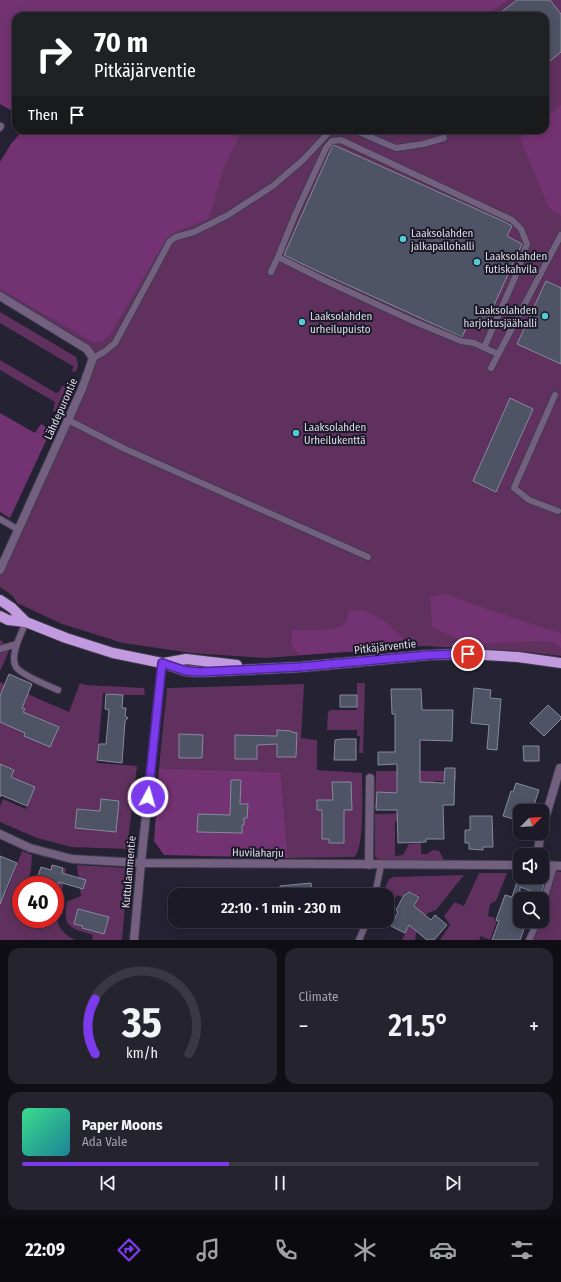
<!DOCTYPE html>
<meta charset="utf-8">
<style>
body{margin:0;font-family:"Fira Sans Condensed",sans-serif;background:#25232e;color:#f1f3f6;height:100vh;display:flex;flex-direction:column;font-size:15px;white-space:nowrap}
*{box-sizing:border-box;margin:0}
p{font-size:13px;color:#a0a1a7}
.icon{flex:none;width:22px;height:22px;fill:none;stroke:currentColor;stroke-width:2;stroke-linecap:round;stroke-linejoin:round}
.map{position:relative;height:940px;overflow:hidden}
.sheet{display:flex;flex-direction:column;gap:8px;padding:8px;background:#0f0e15;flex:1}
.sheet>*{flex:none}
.top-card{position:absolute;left:12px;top:12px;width:537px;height:122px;border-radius:12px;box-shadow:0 2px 10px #0003,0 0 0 1px #3a3843;background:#202124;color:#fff;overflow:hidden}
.needle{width:26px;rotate:66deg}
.fabs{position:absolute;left:513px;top:804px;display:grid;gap:8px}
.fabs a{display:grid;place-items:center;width:36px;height:36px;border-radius:8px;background:#1c1a26;box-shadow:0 2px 10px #0003,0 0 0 1px #3a3843;font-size:20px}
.speed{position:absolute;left:12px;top:876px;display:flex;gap:8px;font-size:20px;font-weight:700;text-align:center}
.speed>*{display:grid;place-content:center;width:52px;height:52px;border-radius:50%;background:#1c1a26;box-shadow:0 2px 10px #0003,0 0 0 1px #3a3843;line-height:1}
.speed .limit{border:6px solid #d22;background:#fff;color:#111}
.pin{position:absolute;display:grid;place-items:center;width:34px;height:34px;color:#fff;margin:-17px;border:2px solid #fff;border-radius:50%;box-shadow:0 1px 4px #0007}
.me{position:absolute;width:44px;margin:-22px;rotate:6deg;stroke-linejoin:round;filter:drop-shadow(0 0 3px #0008)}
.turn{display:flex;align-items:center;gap:14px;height:84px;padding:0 16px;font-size:18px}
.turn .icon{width:52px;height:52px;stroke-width:2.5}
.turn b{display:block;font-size:28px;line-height:34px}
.then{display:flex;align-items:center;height:38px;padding:0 16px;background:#0003;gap:8px;font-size:15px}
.big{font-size:30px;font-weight:600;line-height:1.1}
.sheet .card{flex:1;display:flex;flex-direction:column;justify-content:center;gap:6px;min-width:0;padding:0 14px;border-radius:12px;background:#25232e}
.sheet .dial{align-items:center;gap:0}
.dial svg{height:104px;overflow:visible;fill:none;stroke:#3a3843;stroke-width:7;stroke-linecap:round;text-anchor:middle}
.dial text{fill:#f1f3f6;stroke:none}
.song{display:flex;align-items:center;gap:12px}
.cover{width:48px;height:48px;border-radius:6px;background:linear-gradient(135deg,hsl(150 70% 55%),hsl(190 70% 35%))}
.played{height:4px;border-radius:2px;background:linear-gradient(90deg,#7c3aed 40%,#3a3843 40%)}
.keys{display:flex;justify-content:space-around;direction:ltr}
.heat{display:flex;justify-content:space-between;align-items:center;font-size:22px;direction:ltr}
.sheet .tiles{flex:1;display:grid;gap:8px;grid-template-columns:1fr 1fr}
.card:last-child{grid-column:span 2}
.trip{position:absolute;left:168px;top:888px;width:226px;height:40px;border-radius:12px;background:#1c1a26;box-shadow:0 2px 10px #0003,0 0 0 1px #3a3843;font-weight:600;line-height:40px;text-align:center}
.tabs{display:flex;height:64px;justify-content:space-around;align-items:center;background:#0b0a0f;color:#a0a1a7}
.tabs .icon{width:28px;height:28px}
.tabs .current{color:#7c3aed}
.tabs b{font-size:18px;color:#f1f3f6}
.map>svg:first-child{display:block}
</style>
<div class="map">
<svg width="561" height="940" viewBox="0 0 561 940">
<rect width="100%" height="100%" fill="#252233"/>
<path fill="#60315e" d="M508,0H561V656L520,651L424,646L265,658L192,653L123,643L62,624L17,603L13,596L0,587V570L93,358L0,296V162L11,144L23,130H545V16H487Z
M0,312L76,357C78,363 79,367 75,372L71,371L74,367L0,323Z
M0,360L56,393L59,392L62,386H64L68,390L57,412L53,411L55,402L0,370Z
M0,640L5,644L9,651L0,671Z
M0,682L69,712L80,683L85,685L144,688L145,695H123L103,693L97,763L137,766L127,849L71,847L37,838L0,822V806L3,799L26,809L35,787L11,777L14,770H0Z
M357,683H365L363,753H359L360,736H357V730H327L328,712L330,710H357Z
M304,684L301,738L317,740V770L362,773C362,789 365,849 354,857L288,858L281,772L159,768L167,688Z
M376,771H456V781H434L433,816L421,821H395V856L403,855L409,844L421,843V854H427L433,850L439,851L444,860H380L375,857V814L421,813V808H375Z
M22,851L32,855L31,869L27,885H21V919H55V893L63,868H66L57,916C57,928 65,936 76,940H0V891L6,893Z
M77,865L127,868V881L122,940H92L93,935C71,928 62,928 67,902C71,899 76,899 81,896Z
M556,871L561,872V940H532L542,921Z
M479,873H507L496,901L490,904L488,916L495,918L494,920L497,921L490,940L481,936L479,940H440L450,925L444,916L455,902L464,906Z
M464,875L436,910L428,913L418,923L415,940H402L417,910L414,908L420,896L410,892H406L401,897L397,895L387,917V895H382L389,879L394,877Z"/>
<path fill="#733271" d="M0,0H508L487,16H16V113L0,104Z
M561,105V216L549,208L520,138L529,130H545V118Z
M23,130H242L223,169L209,219L177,231L165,242L109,336L102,341L93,342L0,289V162L11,144Z
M0,413L35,433L41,424L51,430L10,518L0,512Z
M445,594L528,623L561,633V648L551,641L469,644L432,627L430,597Z
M349,610L366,611L386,622L407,642V648L299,655L291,644L292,630C305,630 338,633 346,622C348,620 348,614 349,610Z
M159,768L281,772L288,858L164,855L154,841Z"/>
<path fill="#4e5365" stroke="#858a9e" d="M517,0H550L561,14V52L545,65V16H496Z
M334,145L505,222L512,226L507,236L522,244L483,329L469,322L462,337L317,271L284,255L331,149Z
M546,281L561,288V364L517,344Z
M510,398L533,409L496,492L473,481Z
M9,674L32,684L22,708L25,709L23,712L59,727L50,747L24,736L25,733L0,722V696Z
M474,688L491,690L490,698L501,699L497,750L487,749L489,725L471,723Z
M391,689H421L422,710H453L452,741L420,740V782L444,783L445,768H455L454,805H443L444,839H426V842L398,843L397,810H376L377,792L397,793V764L378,765V752H395V714H392Z
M106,694L123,695L122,708H126L125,716L128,718L125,721L122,763L97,760L99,744H106L109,710L105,709Z
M340,695H357V707H340Z
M548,705L561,717V719L544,736L530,723Z
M277,730L291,731V732L297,733L296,757H277V744L257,745V759H235V735L277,736Z
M179,734L203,735L202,758H179Z
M342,739H356V760H334L335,740Z
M523,746H539V761H524Z
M0,764L14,770L11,777L35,787L27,806L1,795L0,797Z
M231,780H241L240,804H248L247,818H244V825H242V833L197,832L198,814L230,815Z
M332,782H351L352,810H344V843H329V839H322V810H317V800H333Z
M516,783L539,790L532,811H520V821L503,816L511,791L513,792Z
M101,799L119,801L116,832L75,828L77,809L100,811Z
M470,816H492L493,847H483V850L469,849V843H465V830H470Z
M0,856L17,863L0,904Z
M52,865L63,868L62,873L86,880L83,889L59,882V884L48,881V879L38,876L41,867L51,870Z
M519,876L544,885L541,895L520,887V921H522L521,925L525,926L520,940H492L499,921L496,920L505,895L512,897Z
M311,883L312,895H280V886Z
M409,892L419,897L414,906L431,920L435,915L447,925L434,940H427L409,925L405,933L391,926L398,912L396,910L404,895Z
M78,909L109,917L104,934L82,928L83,926L74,924Z"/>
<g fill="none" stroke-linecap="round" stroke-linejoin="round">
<defs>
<path id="service" d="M0,128L1,126
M354,130L396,148L423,144L444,138
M278,257L295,215L326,148L332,141L341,140L512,220L521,229L527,244L516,275L484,348
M271,272L278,257L324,280L413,321L461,341L474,343L498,354
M93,358L104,352L115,343L170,241L176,237L194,232L228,215L274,185L303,160L331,130
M491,368L561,235
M555,395L514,488L529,500L558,511
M68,420L125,449L368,557
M0,519L19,530
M26,622C22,632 9,656 16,667C21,675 49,686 58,690
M0,649L17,644
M375,895L381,865
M542,907L554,866
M359,940L367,921
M529,940L538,921"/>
<path id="minor" d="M0,296L87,349L93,358L82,389L0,570
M542,829L560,768
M0,834L30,848L72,859L141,863L520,865
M537,855L541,833
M369,865L370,778
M542,865L561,866"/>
<path id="tertiary" d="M134,940L141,863L162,663"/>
<path id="primary" d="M0,600L12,608L26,622
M0,616L8,620L26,622L66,638L113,653L162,663L186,671L200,672L300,667L429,655L468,654L518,657L561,663
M164,663L186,659L237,665"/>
</defs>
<use href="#service" stroke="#3f3c4c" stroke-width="8"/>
<use href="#minor" stroke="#3f3c4c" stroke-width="10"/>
<use href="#tertiary" stroke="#3f3c4c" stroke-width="10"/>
<use href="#primary" stroke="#3f3c4c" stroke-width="12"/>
<use href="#service" stroke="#736081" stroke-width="6"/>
<use href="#minor" stroke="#736081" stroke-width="8"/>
<use href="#tertiary" stroke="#736081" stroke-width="8"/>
<use href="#primary" stroke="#c29adf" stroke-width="10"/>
</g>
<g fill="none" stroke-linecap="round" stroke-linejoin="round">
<defs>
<path id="route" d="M148,797L162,663L186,671L200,672L300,667L429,655L468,654"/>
</defs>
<use href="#route" stroke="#51269a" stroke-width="10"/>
<use href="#route" stroke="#7c3aed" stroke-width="7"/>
</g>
<g fill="#52ccd1" stroke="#1b1928" stroke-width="1.5">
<circle cx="403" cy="239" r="4"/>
<circle cx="477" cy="262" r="4"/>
<circle cx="545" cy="316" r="4"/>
<circle cx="302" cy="322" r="4"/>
<circle cx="296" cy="433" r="4"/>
</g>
<g text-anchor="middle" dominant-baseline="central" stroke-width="4" stroke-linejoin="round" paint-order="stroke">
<g font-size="11" fill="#dedde8" stroke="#1b1928" text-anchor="start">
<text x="411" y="233">Laaksolahden<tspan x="411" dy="13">jalkapallohalli</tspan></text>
<text x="485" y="256">Laaksolahden<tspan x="485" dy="13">futiskahvila</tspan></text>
<text x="537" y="310" text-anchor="end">Laaksolahden<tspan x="537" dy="13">harjoitusjäähalli</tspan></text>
<text x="310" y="316">Laaksolahden<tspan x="310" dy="13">urheilupuisto</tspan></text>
<text x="304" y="427">Laaksolahden<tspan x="304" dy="13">Urheilukenttä</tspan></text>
</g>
<g font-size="11" fill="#dedde8" stroke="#1b1928">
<text transform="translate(61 409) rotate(-66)">Lähdepurontie</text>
<text transform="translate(385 647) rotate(-6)">Pitkäjärventie</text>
<text transform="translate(258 853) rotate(1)">Huvilaharju</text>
<text transform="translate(129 872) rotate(-85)">Kuttulammentie</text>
</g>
</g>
</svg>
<div class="fabs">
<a><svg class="needle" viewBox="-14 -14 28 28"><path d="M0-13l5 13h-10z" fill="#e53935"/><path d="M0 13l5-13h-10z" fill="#a0a1a7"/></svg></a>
<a><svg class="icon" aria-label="sound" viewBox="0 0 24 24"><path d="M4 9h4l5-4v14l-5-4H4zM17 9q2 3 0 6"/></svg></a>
<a><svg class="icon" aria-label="search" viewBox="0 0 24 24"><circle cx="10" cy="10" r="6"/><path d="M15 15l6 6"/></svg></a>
</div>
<div class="speed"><div class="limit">40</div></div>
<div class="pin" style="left:468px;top:654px;background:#d93025"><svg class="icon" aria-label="arrive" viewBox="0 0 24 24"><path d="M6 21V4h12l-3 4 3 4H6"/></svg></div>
<svg class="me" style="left:148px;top:797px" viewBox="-20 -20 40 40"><circle r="17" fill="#7c3aed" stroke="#fff" stroke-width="3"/><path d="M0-11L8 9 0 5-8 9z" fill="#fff"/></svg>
<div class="trip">22:10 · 1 min · 230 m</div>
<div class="top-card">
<div class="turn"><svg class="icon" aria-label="right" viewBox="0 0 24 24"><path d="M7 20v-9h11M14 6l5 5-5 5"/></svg><div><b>70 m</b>Pitkäjärventie</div></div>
<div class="then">Then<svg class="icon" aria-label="arrive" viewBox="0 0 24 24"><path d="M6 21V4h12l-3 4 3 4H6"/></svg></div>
</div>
</div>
<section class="sheet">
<div class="tiles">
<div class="card dial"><svg viewBox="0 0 100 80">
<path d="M14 69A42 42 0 1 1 86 69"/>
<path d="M14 69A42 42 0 0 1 14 27" stroke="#7c3aed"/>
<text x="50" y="56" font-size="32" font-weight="700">35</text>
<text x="50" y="72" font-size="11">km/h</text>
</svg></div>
<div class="card"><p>Climate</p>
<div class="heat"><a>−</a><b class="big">21.5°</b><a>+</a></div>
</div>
<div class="card">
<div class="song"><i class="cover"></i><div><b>Paper Moons</b><p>Ada Vale</p></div></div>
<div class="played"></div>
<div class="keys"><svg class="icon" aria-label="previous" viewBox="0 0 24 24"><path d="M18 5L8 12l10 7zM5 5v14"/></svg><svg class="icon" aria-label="pause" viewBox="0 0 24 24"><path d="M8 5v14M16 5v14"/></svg><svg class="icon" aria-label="next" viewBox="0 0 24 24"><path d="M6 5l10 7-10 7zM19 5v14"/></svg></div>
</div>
</div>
</section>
<nav class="tabs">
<b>22:09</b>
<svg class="icon current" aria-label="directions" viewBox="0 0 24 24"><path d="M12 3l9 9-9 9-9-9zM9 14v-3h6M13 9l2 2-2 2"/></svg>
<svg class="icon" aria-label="music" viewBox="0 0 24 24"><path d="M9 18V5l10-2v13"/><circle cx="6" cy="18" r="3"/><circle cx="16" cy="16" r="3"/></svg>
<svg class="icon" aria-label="phone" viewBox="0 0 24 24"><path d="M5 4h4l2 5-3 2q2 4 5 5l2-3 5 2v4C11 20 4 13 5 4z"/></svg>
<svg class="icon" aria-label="climate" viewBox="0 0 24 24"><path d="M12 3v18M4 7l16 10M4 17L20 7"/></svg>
<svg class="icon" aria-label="car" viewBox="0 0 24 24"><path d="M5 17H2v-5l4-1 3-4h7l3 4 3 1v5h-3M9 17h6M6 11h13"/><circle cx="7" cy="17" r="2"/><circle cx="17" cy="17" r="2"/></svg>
<svg class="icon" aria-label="filters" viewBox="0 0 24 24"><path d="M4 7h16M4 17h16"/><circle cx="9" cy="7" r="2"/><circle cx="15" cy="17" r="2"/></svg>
</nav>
